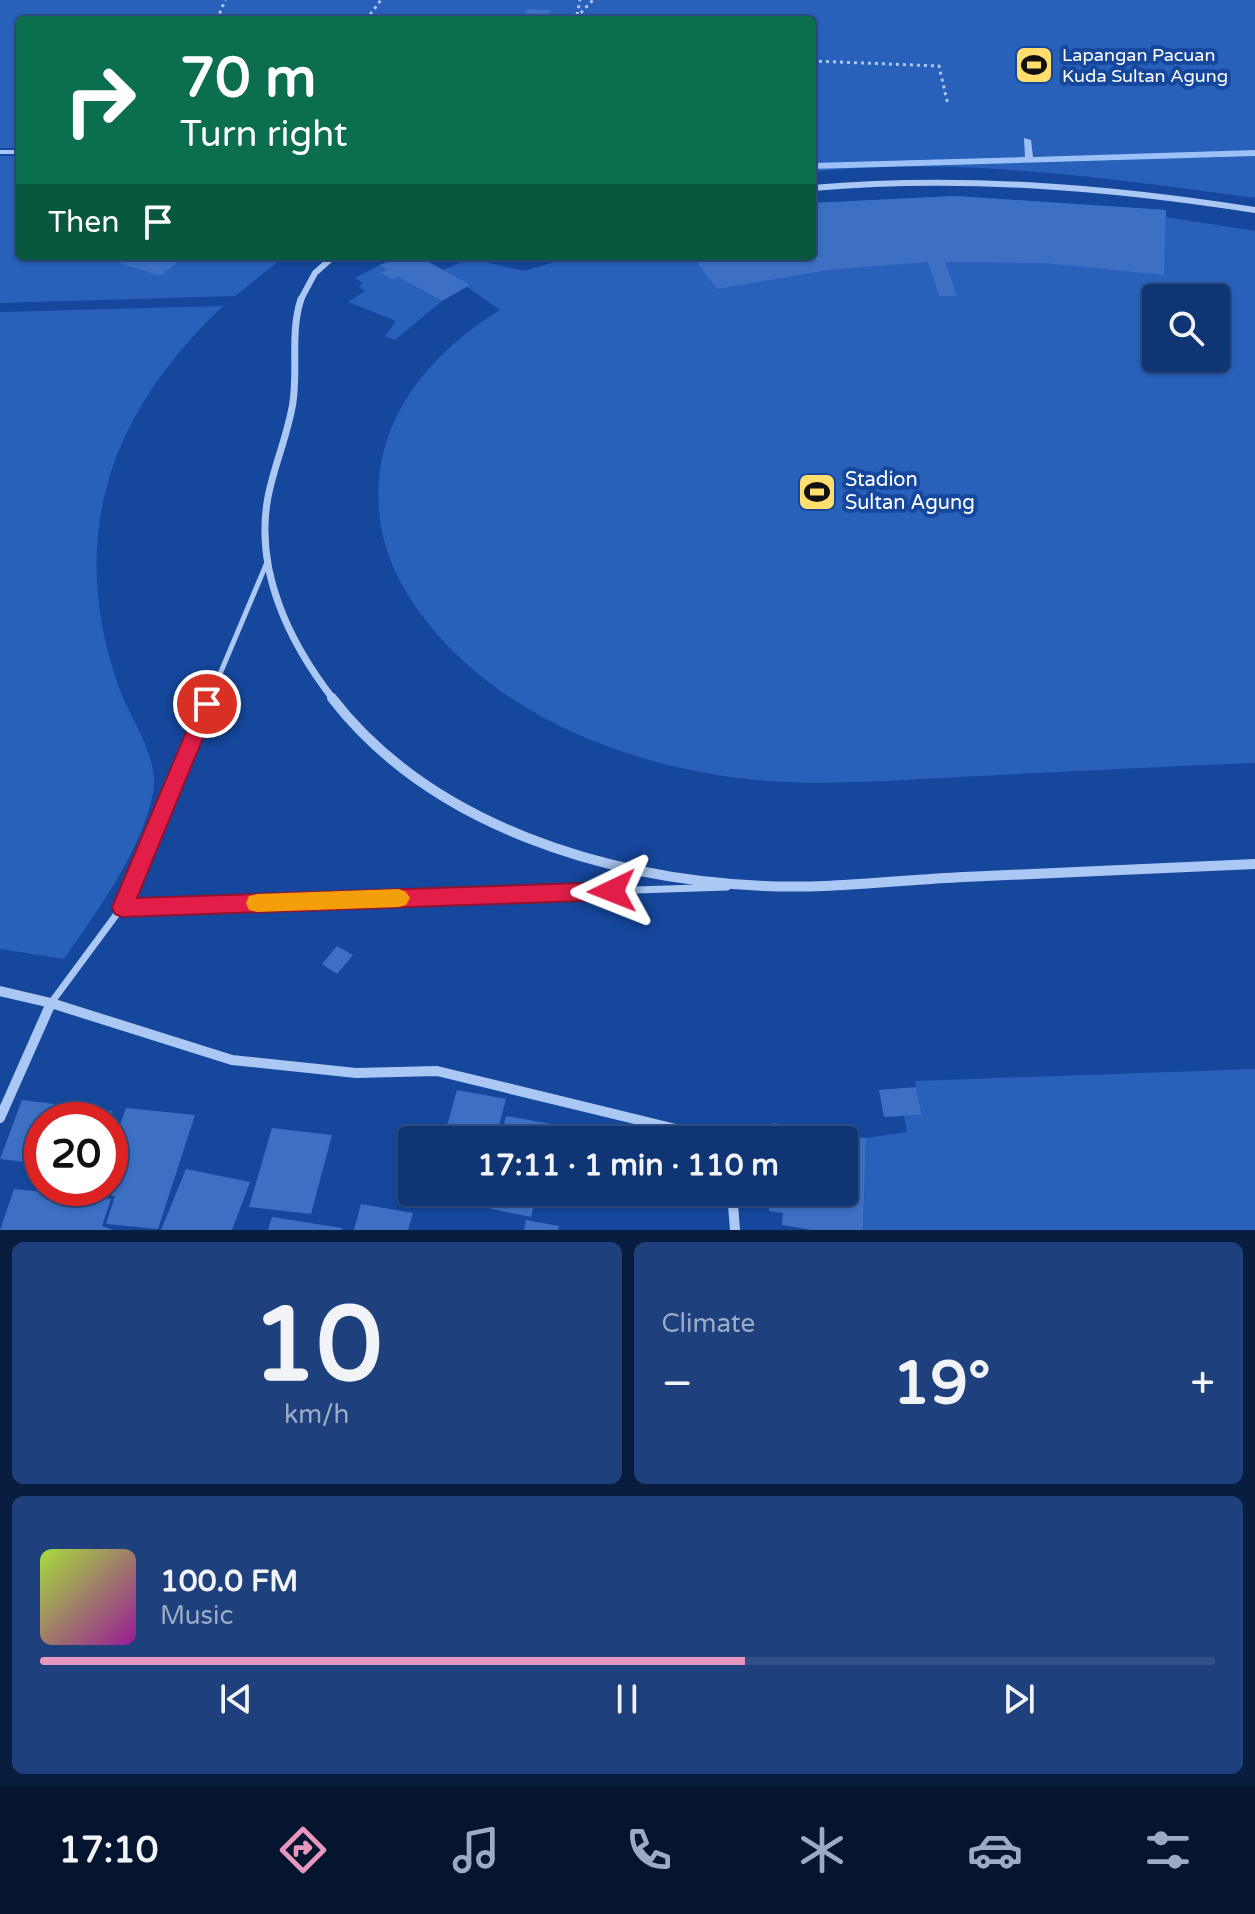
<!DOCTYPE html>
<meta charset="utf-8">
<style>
body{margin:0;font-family:"Varela Round",sans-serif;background:#1e407d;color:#f1f3f6;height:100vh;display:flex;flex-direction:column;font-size:30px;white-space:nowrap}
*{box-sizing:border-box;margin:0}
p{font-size:26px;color:#9cabc5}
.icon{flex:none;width:44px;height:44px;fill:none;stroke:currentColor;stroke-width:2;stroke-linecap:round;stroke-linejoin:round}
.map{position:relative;height:1230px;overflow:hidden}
.sheet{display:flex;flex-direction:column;gap:12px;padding:12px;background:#091d40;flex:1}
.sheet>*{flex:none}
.hud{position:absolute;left:16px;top:16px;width:800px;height:244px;border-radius:8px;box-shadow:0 2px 6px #0004,0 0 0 2px #305087;background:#0b6e4f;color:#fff;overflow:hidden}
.tools{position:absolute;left:1142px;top:284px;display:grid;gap:16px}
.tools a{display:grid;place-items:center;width:88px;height:88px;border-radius:8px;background:#103575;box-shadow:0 2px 6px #0004,0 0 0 2px #305087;font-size:40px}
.speed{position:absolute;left:24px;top:1102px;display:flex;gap:16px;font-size:40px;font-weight:700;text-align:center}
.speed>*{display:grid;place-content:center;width:104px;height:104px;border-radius:50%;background:#103575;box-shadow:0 2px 6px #0004,0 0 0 2px #305087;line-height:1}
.speed .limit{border:12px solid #d22;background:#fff;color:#111}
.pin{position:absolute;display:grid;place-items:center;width:68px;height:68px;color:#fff;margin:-34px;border:4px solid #fff;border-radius:50%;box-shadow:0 2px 8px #0007}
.me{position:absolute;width:88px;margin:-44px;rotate:268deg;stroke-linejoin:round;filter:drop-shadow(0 0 6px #0008)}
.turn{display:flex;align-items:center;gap:28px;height:168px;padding:0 32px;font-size:36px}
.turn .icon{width:104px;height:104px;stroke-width:2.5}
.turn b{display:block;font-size:56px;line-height:68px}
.then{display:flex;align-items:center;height:76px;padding:0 32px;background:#0003;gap:16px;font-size:30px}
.big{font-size:60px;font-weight:700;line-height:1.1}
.sheet .tile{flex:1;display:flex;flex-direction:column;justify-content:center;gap:12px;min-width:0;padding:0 28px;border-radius:12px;background:#1e407d}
.sheet .dial{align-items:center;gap:0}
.dial b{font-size:104px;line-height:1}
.song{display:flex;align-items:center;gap:24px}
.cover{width:96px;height:96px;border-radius:12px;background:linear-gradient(135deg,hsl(80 70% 55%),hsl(300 70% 35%))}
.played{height:8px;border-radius:4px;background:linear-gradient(90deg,#e797bd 60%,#305087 60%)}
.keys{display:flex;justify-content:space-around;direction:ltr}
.heat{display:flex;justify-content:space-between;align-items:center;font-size:44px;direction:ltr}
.sheet .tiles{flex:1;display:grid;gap:12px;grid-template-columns:1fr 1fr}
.tile:last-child{grid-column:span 2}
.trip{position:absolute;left:398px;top:1126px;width:460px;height:80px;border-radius:8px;background:#103575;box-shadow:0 2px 6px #0004,0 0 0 2px #305087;font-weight:700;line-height:80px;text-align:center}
.menu{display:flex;height:128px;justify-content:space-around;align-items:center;background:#06152f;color:#9cabc5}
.menu .icon{width:56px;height:56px}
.menu .selected{color:#e797bd}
.menu b{font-size:36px;color:#f1f3f6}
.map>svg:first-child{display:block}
</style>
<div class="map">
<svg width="1255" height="1230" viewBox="0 0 1255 1230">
<rect width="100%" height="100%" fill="#15479c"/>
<path fill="#2860ba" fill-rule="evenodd" d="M0,0H1255V198C1109,178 959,156 812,172V20H20V148H0Z
M0,156H20V256H285L235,296L0,303Z
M956,196L1166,210V217L1255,231V763C1163,767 1072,771 980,776C909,779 838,786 767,781C654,772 531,731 450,648C416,613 386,569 380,519C368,427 425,356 500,310L443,270L470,258L524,271L574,256H812V203ZM1156,298H1216V358H1156Z
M380,265L387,270L382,274L392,280L398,277L442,301L395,340L385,336L396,321L348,302L365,291L359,287L363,283L355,278Z
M223,306C111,412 66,534 118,685C129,718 160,756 153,793C143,848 96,913 64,959L0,949V312Z
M1255,1069V1230H863L866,1138L907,1132L904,1116L922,1115L915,1081Z"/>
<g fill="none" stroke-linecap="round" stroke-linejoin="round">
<path fill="#9dc1f6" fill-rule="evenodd" d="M1024,138L1031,140L1033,157L1255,150V156L812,169V163L1025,157Z"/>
</g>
<path fill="#3d70c3" d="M527,9L550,10L547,20L524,19Z
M956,196L1166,210L1164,275L1044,263L945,262L957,296H939L928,262L828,270L717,289L692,256H812V203Z
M113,256H186L160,276L108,259Z
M399,256H418L470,285L442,301L398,277L392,280L381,273L387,270L380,265Z
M337,946L353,955L337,974L322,964Z
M916,1087L922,1115L884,1117L879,1090Z
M457,1090L506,1099L495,1140H443Z
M22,1100L112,1111L109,1120H42V1164L0,1159Z
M126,1108L195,1115L158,1229L106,1224L115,1196L96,1193L98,1188H110V1153Z
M506,1116L552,1124L548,1140H500Z
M774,1123L866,1138L863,1230H812L782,1225L783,1213L769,1211L771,1192H844V1140H772Z
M272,1128L332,1135L311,1214L249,1207Z
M186,1169L250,1182L232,1230H161Z
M14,1189L111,1199L102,1226L114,1230H0Z
M486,1192H537L531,1217L483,1207Z
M361,1204L413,1213L408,1230H354Z
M272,1217L342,1228V1230H268Z
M526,1220L559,1226L558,1230H524Z"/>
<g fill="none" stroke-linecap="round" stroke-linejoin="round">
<path stroke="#abc7f3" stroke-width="3" stroke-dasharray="3 4" stroke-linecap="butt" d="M577,15L580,0
M576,18L593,0
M217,20L225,0
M366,20L381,0
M812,61L939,66L948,105"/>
<path stroke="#abc7f3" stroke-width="4" d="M0,152H20"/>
<path stroke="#abc7f3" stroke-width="5" d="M209,700L268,560"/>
<path stroke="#abc7f3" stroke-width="7" d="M122,907L727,887
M51,1003L122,907L210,698"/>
<path stroke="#abc7f3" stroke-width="6" d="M812,188C961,175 1107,187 1255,210
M300,301L315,273L334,256"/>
<path stroke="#abc7f3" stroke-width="7" d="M301,299C290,332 298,368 293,402C288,435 274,465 268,497C254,571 290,644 334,700"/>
<path stroke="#abc7f3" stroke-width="10" d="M332,698C431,826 607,879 764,886C830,889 898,880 964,877C1061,873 1158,868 1255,864
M0,991L51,1003L232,1060L356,1073L437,1071L680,1130L703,1140
M0,1118L51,1003
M732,1192L735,1230"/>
</g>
<path fill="#e11d48" stroke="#92132f" stroke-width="2" d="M207,697L217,704L137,898L612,882L620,885L623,891L620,898L612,900L122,917L115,914L112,907L198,704Z"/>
<path fill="#f59e0b" d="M399,889L406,892L410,898L406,905L399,907L257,912L249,910L246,903L249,896L257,894Z"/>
<defs>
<symbol id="stadium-square" viewBox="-11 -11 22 22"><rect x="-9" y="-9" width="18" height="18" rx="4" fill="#ffde6d" stroke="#15479c"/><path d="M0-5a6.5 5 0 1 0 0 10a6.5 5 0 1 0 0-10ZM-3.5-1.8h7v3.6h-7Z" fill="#111"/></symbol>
</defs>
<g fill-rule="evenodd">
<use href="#stadium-square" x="1012" y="43" width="44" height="44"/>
<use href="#stadium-square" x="795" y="470" width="44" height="44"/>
</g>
<g text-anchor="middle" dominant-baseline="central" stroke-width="8" stroke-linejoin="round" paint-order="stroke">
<g font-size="18" fill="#fff" stroke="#15479c" text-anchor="start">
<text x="1062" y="55">Lapangan Pacuan<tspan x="1062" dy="21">Kuda Sultan Agung</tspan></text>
</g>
<g font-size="20" fill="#fff" stroke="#15479c" text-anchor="start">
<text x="845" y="480">Stadion<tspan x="845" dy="23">Sultan Agung</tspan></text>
</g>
</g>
</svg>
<div class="tools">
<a><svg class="icon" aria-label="search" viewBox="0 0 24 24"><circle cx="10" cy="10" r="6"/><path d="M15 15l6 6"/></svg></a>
</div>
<div class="speed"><div class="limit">20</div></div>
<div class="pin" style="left:207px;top:704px;background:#d93025"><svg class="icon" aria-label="arrive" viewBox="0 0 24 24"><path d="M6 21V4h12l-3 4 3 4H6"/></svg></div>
<svg class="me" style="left:612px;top:891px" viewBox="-20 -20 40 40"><path d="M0-17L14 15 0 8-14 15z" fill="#e11d48" stroke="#fff" stroke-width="4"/></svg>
<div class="trip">17:11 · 1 min · 110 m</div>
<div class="hud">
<div class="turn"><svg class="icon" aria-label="right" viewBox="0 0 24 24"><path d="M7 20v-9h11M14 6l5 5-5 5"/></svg><div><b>70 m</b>Turn right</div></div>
<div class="then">Then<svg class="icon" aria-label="arrive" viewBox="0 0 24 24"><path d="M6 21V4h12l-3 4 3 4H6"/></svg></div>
</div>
</div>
<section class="sheet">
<div class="tiles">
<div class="tile dial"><b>10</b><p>km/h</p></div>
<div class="tile"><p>Climate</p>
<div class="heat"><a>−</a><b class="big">19°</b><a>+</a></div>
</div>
<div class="tile">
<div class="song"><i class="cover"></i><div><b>100.0 FM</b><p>Music</p></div></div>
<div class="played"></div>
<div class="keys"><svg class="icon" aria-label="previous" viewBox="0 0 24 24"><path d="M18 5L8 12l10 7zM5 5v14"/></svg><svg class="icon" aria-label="pause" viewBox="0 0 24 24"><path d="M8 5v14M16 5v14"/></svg><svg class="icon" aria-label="next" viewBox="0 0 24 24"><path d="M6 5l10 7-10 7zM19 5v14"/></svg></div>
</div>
</div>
</section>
<nav class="menu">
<b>17:10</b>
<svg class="icon selected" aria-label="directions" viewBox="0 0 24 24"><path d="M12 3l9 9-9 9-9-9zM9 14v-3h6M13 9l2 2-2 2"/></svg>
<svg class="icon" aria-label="music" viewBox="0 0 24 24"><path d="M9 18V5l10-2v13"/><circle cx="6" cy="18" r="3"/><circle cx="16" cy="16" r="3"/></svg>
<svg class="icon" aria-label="phone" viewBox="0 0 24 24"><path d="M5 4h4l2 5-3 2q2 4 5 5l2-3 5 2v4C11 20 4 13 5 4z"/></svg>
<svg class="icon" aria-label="climate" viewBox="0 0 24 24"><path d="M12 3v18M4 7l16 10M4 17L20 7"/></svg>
<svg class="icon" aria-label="car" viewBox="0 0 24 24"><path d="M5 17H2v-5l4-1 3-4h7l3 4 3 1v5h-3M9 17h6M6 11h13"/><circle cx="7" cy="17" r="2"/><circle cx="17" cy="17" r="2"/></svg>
<svg class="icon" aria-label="filters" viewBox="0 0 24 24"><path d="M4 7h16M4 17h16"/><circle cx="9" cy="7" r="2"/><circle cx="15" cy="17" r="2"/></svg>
</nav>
